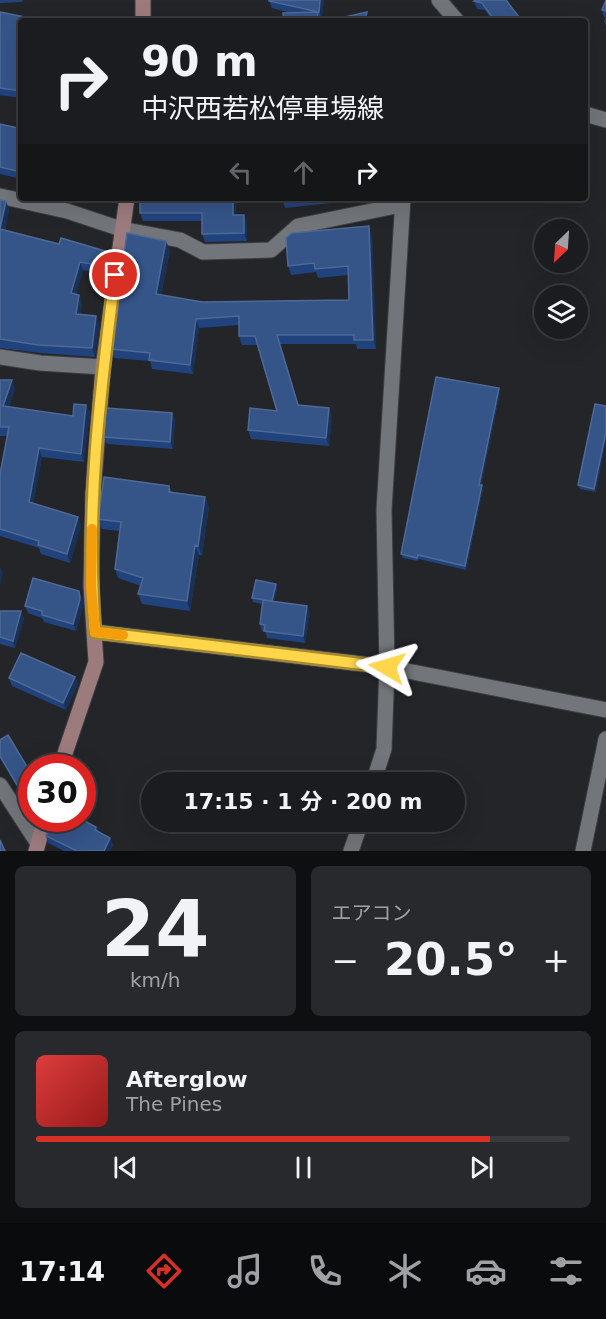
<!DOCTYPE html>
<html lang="ja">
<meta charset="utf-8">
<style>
body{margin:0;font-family:"DejaVu Sans","Noto Sans JP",sans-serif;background:#27292c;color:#f1f3f6;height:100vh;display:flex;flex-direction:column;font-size:22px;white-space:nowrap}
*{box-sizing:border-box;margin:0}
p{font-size:20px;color:#9fa1a4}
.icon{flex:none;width:33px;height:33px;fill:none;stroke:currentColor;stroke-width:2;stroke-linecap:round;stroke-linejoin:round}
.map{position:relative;height:851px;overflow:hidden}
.sheet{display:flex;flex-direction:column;gap:15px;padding:15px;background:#0e0f11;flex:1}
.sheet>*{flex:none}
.hud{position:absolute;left:18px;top:18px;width:570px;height:183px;border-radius:6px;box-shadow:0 6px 24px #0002,0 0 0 2px #383a3d;background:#1a1c1f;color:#f1f3f6;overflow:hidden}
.needle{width:39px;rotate:205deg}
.tools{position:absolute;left:534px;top:219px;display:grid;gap:12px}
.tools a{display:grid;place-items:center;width:54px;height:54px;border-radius:50%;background:#1a1c1f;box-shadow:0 6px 24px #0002,0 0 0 2px #383a3d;font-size:30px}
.speed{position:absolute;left:18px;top:754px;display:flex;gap:12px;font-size:30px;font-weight:700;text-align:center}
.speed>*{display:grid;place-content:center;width:78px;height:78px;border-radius:50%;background:#1a1c1f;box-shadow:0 6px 24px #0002,0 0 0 2px #383a3d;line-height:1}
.speed .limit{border:9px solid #d22;background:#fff;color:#111}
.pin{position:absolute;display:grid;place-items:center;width:51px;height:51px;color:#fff;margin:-26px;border:3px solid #fff;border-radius:50%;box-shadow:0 2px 6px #0007}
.me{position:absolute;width:66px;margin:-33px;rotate:277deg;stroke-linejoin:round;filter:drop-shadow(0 0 4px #0008)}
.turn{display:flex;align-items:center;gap:21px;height:126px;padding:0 24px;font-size:27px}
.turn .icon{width:78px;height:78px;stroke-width:2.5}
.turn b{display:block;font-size:42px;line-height:51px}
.lanes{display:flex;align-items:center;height:57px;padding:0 24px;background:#0003;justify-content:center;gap:30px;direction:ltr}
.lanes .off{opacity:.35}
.big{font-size:45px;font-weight:700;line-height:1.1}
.sheet .card{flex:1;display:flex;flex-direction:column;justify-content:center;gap:9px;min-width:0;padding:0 21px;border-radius:9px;background:#27292c}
.sheet .dial{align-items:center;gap:0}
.dial b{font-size:78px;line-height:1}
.song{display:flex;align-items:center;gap:18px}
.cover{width:72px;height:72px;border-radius:9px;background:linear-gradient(135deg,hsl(0 70% 55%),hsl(0 70% 35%))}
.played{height:6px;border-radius:3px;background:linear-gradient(90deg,#d93025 85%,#383a3d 85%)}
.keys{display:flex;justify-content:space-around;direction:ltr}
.heat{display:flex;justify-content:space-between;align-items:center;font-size:33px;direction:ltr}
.sheet .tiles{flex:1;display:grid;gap:15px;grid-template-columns:1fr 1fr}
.card:last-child{grid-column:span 2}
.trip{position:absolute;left:141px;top:772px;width:324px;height:60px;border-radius:30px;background:#1a1c1f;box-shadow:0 6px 24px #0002,0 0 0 2px #383a3d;font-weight:700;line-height:60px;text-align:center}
.tabs{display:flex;height:96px;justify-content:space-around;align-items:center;background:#0a0b0c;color:#9fa1a4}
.tabs .icon{width:42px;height:42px}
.tabs .on{color:#d93025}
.tabs b{font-size:27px;color:#f1f3f6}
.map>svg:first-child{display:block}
</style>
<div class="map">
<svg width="606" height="851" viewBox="0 0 606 851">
<rect width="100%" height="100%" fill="#232529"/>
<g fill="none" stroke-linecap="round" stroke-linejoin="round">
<defs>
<path id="minor" d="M439,0L457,21
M585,114L606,120
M0,196L67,211L121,229L180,240L203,252L271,250L298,226L401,205
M0,357L40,363L103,367
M95,632L387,667L606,710
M373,783L384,749L387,667L384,510L403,198
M0,785L37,842
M351,851L361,822"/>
<path id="tertiary" d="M583,851L606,739"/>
<path id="secondary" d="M143,0V21
M60,768L96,662L91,586L93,493L103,367L127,198
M36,851L45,819"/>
</defs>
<use href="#minor" stroke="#3e3f43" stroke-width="17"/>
<use href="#tertiary" stroke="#3e3f43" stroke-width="17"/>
<use href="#secondary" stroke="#3e3f43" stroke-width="17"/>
<use href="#minor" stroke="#72757a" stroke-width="15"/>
<use href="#tertiary" stroke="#72757a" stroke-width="15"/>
<use href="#secondary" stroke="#9c7b7d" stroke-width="15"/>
</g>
<path fill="#21437d" d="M0,0H23L22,2L0,3Z
M324,0L321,21L272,8L269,1Z
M476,0L522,21H493L485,10L477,9L474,1Z
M606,0V26L604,21L606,17H604L602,10Z
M0,12L21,21V179L0,174V124L18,128L20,98L0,95Z
M88,198H112L111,203Z
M140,198H236V215H244L247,223V241L205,242L202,234V221H143L140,213Z
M282,198H330L331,203L285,208Z
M0,200L6,201L9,210L5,230L108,260L106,274L83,270L76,294L79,295L82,304L80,314L99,324L95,357L41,353L0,348Z
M372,235L376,349H357L356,344H280L298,405L329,408L332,417L329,446L251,439L248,430L277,411L257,345H242L239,336V325L199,328L193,374L152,369L150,361L114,358L111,349L170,250L161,295L202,302L349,300L348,275L318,278L316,272L291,275L288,266Z
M0,380L15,389L9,407L73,416L86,405L90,413L84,462L42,457L33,504L78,517L81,526L70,563L41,554L39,548L0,536V474L8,436H0Z
M500,392L481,485L483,489L466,570L419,559L418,561L403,558L401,554Z
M595,404L596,492L580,489L578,485Z
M172,413L175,420L173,449L107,444L104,437Z
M169,486L172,492L205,497L209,507L202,555H199L190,611L142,604L138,594L141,586L118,578L115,569L119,531L102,529L98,519Z
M276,584L277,588L274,602L310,613L305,643L267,638L265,631H262L260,624L262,604L253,602L252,598Z
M79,591L82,598L83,607L76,631L44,622L42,618L28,613L25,606Z
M0,611L24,618L15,648L0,644Z
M75,677L78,684L66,710L12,686L9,678Z
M0,740L32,775V792L23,797L0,758Z
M96,827L99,832L110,838L113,845L110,851H64L48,843L46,836Z"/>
<path fill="#193057" d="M320,0H324L322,19L319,12Z
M318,12L321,21H317Z
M233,198H236V223L233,215Z
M6,201L9,210L4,237L0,229Z
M244,215L247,223V241L244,233Z
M369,226L372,235L376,349L373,340Z
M166,241L170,250L159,303L156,294Z
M105,251L108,260L106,274L103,266Z
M80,262L83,270L74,302L71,293Z
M79,295L82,304L79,322L76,314Z
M96,316L99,324L95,357L92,348Z
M196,319L199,328L193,374L190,365Z
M12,380L15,389L6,415L3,406Z
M499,388L500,392L480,488L479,485Z
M86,405L90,413L84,462L81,454Z
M329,408L332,417L329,446L326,438Z
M172,413L175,420L173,449L170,442Z
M606,432V442L596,492L594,489Z
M39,448L42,457L32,511L29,502Z
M482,485L483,489L466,570L465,566Z
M205,497L209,507L202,555L198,546Z
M78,517L81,526L70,563L67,554Z
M195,545L199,555L190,611L187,601Z
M1,567L3,574L0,585V569Z
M276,584L277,588L273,606L272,602Z
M79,591L82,598L83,607L76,631L73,624Z
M307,606L310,613L305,643L303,636Z
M21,611L24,618L15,648L13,641Z
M75,677L78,684L66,710L63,703Z
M110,838L113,845L110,851H104Z"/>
<path fill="#355488" stroke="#4f6996" stroke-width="1.5" d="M269,0H320L319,12L269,1Z
M476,0H506L522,21H495L482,3L474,1Z
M606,0V11L602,10Z
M0,12L45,21H21V172L0,167V124L18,128L21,91L0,88Z
M318,12L317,21H284L283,13Z
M367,12L365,20L380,17L381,21H327Z
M223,18V21H172V20Z
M140,198H233V215H244V233L202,234V213H140Z
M282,198H307L282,201Z
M0,200L6,201L0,229L59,244L61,238L105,251L103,266L80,262L71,293L79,295L76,314L96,316L92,348L38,345L0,339Z
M369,226L373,340H354V335H277L298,405L329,408L326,438L248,430L250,408L277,411L255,336H239V316L196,319L190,365L149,360L150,353L111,349L127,233L166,241L156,294L202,302L349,300L348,266L315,269L314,263L288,266L286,238L292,233Z
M436,377L499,388L479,485H482L465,566L418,555L417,558L401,554Z
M0,380H12L3,406L73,416L74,404L86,405L81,454L39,448L29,502L78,517L67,554L38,545L39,541L0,529V474L9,427H0Z
M595,404L606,406V432L594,489L578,485Z
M106,408L172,413L170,442L104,437Z
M104,477L169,486V492L205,497L198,546L195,545L187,601L138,594L143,578L115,569L121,522L98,519Z
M33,578L79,591L80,599L73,624L42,615V611L25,606Z
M256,580L276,584L272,601L252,598Z
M263,600L307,606L303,636L264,631L265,625L260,624Z
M0,611H21L13,641L0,637Z
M21,653L75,677L63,703L9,678Z
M8,735L32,775V783L20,790L0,756V740Z
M53,819H81L96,827L95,830L110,838L104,851H77L46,836Z
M0,840L5,851H0Z"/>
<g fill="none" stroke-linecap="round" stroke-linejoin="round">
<defs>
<path id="route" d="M115,275C100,393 85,512 95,632L387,667"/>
</defs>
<use href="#route" stroke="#a68a30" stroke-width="15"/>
<use href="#route" stroke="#ffd54a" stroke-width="10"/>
<path stroke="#f59e0b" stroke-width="10" d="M92,529L91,586L95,632L123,635"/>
</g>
</svg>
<div class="tools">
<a><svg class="needle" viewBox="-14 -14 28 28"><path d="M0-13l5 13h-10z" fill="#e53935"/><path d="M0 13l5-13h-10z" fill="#9fa1a4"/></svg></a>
<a><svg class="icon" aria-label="layers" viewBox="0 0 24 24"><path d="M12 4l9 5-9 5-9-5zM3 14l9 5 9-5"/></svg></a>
</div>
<div class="speed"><div class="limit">30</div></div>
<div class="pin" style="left:115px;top:275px;background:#d93025"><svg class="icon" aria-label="arrive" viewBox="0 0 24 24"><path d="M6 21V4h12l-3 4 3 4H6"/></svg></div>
<svg class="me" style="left:387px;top:667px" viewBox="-20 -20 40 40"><path d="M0-17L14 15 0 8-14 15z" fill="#ffd54a" stroke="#fff" stroke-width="4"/></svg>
<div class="trip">17:15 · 1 分 · 200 m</div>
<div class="hud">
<div class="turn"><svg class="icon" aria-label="right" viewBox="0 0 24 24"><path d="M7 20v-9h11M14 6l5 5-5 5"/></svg><div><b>90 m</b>中沢西若松停車場線</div></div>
<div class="lanes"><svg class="icon off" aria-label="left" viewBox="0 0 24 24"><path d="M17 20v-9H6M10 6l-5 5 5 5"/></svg><svg class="icon off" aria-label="ahead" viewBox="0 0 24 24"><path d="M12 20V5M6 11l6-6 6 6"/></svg><svg class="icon" aria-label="right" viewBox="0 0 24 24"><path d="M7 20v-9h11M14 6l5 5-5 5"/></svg></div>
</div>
</div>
<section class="sheet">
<div class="tiles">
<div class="card dial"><b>24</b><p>km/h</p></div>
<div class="card"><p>エアコン</p>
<div class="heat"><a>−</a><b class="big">20.5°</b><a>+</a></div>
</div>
<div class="card">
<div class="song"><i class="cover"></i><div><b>Afterglow</b><p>The Pines</p></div></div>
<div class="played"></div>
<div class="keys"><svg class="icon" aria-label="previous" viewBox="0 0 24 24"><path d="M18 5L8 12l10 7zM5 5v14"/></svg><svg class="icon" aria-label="pause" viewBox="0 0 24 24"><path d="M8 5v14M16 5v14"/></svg><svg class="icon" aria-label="next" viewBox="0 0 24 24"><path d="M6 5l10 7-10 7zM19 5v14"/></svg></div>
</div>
</div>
</section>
<nav class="tabs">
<b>17:14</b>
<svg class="icon on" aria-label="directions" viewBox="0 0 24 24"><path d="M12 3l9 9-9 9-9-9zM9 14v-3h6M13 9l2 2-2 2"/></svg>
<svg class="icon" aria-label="music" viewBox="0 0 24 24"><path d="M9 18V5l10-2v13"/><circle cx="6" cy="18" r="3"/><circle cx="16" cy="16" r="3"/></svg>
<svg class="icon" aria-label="phone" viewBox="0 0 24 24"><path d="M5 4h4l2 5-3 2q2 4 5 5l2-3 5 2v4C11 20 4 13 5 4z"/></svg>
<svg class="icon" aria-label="climate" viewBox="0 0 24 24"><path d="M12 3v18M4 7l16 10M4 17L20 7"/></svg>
<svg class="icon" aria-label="car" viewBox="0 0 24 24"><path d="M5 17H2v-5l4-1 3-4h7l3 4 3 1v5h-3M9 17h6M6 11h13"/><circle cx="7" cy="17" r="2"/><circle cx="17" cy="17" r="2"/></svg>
<svg class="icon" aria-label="filters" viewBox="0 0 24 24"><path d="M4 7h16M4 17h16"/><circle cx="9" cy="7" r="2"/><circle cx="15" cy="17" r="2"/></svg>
</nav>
